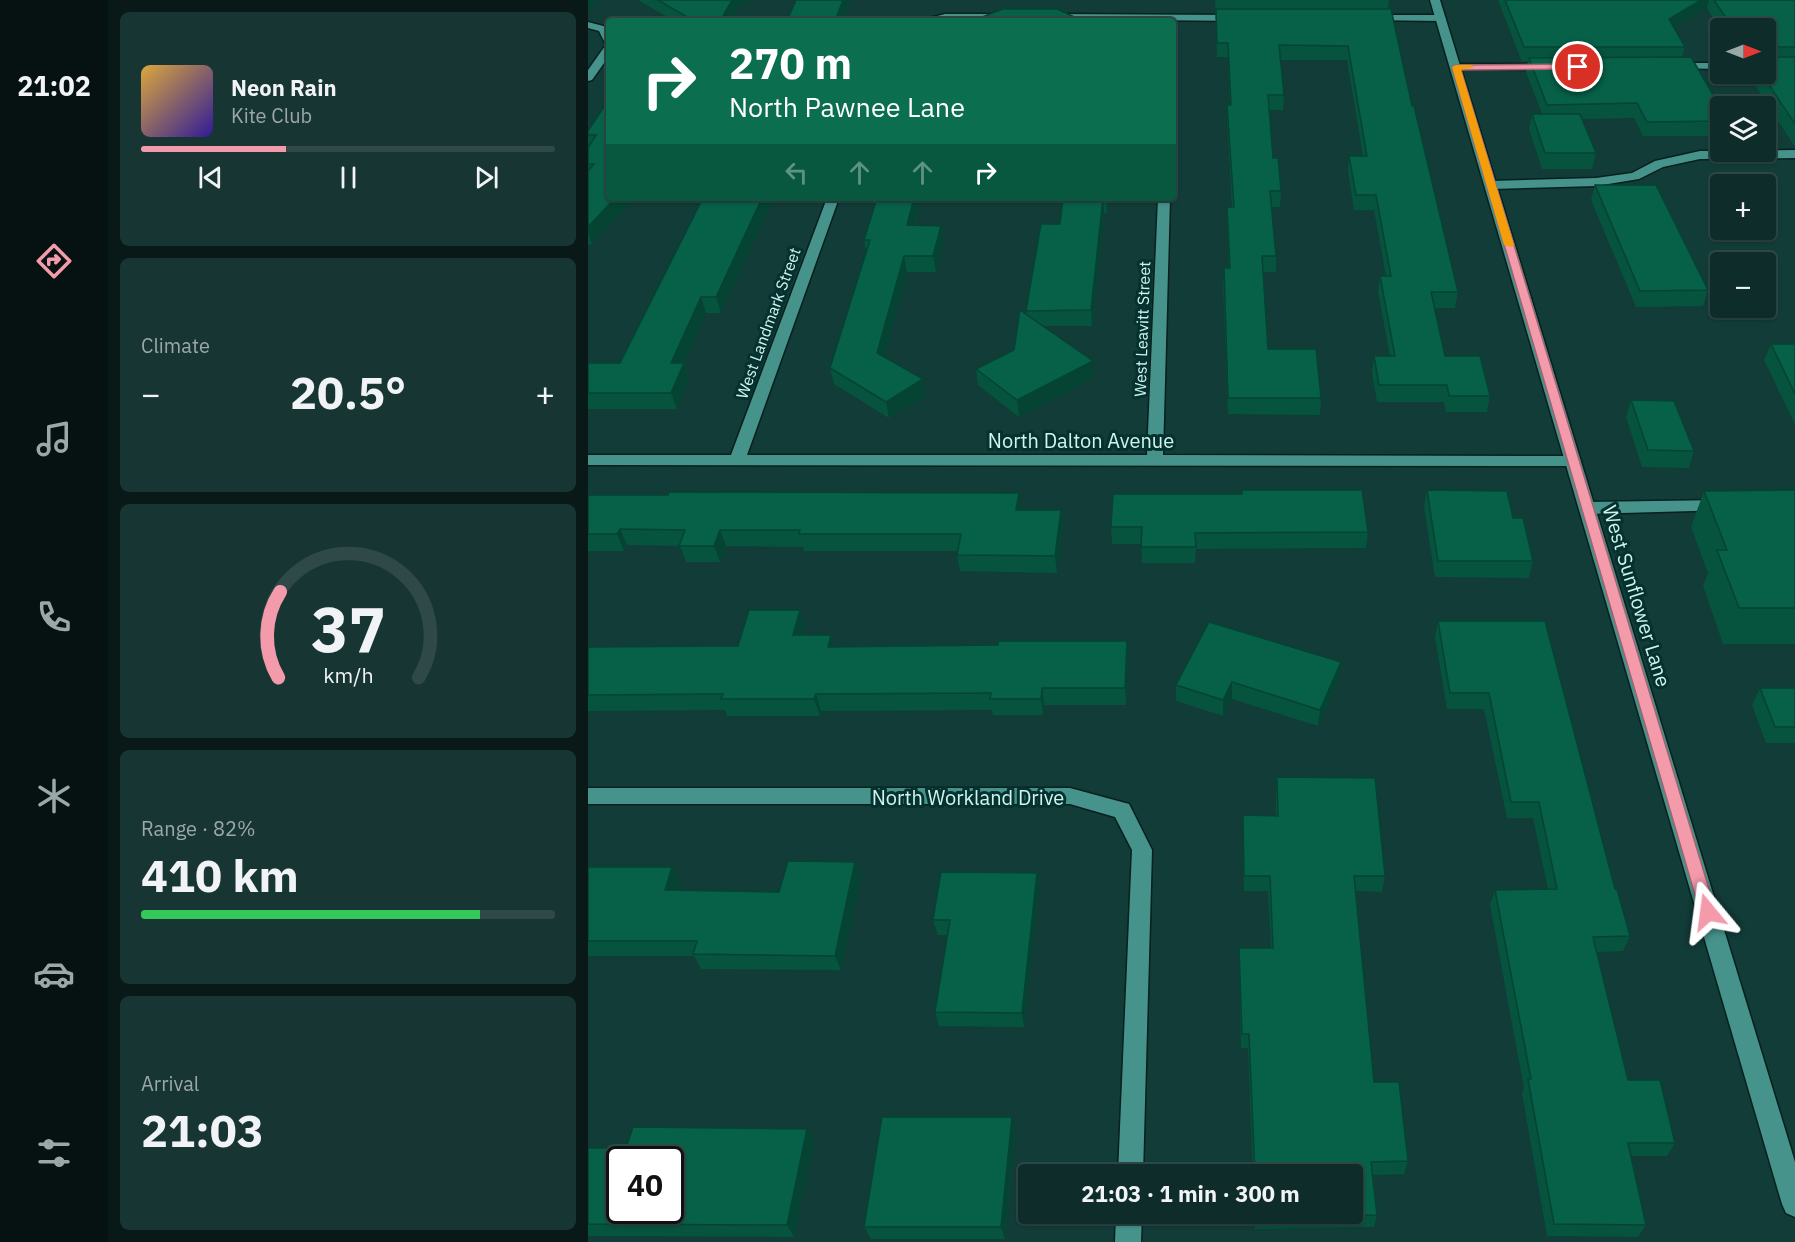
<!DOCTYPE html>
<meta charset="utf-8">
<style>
body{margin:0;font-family:"IBM Plex Sans",sans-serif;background:#173532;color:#f1f3f6;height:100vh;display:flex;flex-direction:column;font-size:22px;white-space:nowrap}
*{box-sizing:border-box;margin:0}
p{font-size:20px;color:#9ba8a8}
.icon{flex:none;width:33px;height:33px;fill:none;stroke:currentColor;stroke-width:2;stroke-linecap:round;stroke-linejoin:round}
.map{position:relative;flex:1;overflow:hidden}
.sheet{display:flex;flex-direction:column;gap:12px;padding:12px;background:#081917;width:480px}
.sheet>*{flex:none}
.banner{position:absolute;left:18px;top:18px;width:570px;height:183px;border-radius:6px;box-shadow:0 2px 4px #0004,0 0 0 2px #2e4947;background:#0b6e4f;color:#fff;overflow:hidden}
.needle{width:39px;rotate:90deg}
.tools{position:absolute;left:1122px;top:18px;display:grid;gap:12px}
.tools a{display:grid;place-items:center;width:66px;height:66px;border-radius:6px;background:#0e2d2a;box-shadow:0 2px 4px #0004,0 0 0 2px #2e4947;font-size:30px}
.speed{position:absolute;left:18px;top:1146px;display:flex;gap:12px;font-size:30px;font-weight:700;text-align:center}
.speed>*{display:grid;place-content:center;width:78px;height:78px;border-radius:50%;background:#0e2d2a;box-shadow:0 2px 4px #0004,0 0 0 2px #2e4947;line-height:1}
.speed .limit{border:3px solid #111;border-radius:9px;background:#fff;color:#111}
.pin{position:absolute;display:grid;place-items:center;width:51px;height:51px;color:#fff;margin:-26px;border:3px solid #fff;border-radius:50%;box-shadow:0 2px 6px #0007}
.me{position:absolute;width:66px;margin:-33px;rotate:344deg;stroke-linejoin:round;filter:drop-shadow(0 0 4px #0008)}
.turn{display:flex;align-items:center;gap:21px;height:126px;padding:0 24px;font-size:27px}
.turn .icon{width:78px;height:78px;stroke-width:2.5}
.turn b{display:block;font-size:42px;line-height:51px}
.lanes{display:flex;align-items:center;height:57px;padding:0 24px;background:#0003;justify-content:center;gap:30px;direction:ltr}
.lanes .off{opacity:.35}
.big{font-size:45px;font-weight:800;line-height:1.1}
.sheet .tile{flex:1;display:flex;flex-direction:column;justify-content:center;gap:9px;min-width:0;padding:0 21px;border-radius:9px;background:#173532}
.sheet .dial{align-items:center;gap:0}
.dial svg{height:156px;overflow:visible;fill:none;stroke:#2e4947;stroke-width:7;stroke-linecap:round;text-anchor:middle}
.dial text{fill:#f1f3f6;stroke:none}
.song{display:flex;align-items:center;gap:18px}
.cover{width:72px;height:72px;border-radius:9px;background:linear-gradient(135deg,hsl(40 70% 55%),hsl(250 70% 35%))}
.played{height:6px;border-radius:3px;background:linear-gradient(90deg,#f39aab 35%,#2e4947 35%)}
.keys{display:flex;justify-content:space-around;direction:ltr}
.heat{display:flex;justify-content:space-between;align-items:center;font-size:33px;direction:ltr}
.charge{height:9px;border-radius:4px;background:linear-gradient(90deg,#34c759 82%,#2e4947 0)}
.trip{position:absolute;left:430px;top:1164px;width:345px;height:60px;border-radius:6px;background:#0e2d2a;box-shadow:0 2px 4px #0004,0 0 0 2px #2e4947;font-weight:800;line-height:60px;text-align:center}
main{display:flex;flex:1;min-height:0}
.tabs{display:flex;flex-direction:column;width:108px;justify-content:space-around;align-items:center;background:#061211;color:#9ba8a8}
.tabs .icon{width:42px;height:42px}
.tabs .selected{color:#f39aab}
.tabs b{font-size:27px;color:#f1f3f6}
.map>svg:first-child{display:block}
</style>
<main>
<nav class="tabs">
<b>21:02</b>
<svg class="icon selected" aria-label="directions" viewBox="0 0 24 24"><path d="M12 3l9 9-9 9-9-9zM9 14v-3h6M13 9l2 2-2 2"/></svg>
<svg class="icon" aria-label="music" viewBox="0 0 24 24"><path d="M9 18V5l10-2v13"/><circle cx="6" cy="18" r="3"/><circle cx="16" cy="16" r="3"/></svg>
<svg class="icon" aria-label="phone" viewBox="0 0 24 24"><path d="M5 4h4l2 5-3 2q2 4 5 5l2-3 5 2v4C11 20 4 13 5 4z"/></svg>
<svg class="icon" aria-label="climate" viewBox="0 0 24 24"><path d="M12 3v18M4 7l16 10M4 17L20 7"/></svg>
<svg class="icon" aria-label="car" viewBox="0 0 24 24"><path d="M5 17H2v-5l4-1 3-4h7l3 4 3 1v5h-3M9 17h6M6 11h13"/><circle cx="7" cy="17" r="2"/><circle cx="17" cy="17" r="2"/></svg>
<svg class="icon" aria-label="filters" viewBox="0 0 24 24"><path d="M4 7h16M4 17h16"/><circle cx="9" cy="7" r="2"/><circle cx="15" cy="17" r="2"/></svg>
</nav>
<section class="sheet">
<div class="tile">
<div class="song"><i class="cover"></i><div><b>Neon Rain</b><p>Kite Club</p></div></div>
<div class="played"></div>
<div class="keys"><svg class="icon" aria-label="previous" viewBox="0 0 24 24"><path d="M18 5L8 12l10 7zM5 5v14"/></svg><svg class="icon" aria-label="pause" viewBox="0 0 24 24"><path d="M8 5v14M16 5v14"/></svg><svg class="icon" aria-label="next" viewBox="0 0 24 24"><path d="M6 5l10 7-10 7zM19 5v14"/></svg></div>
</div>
<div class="tile"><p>Climate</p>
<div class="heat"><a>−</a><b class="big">20.5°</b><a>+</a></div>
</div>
<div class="tile dial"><svg viewBox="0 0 100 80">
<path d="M14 69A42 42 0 1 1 86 69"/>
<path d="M14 69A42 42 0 0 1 15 25" stroke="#f39aab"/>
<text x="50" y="56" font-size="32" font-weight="700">37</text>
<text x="50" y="72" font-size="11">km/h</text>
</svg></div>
<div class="tile"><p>Range · 82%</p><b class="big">410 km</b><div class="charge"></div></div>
<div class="tile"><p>Arrival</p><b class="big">21:03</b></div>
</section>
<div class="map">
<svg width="1207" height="1242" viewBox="0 0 1207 1242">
<rect width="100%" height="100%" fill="#123c38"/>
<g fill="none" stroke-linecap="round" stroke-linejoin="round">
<defs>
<path id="street" d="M357,14H417L422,17L417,20L330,21Z
M463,14L651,15L656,18L651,21L459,19V15Z
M781,15H853L858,18L853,21L777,20V16Z
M0,22L19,27L21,44L17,43L11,31L0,28Z
M21,45V56L4,80L0,81V70L17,46Z
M1086,63H1132V69L1082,68V64Z
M868,64H962L967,67L962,70L864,69V65Z
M1207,150V158L1112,159L1075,167L1051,179L1008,186L903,189L897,185L903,181L1008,178L1044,173L1067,161L1112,151Z
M239,198H251L159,455H559L570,198H582L575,455L985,456L991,457L993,461L991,465L985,466L0,465V455H143Z
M1135,500L1141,502L1143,506L1141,510L999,514L993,512L991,508L993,504L999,502Z
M0,788H482L541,804L564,850L555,1174H530L544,850L527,817L482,804H0Z
M528,1214H554L553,1242H527Z"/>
<path id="secondary" d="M842,0H852L1207,1162V1217L1198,1213L1194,1204Z"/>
</defs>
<use href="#street" stroke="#08201e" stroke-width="3"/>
<use href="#secondary" stroke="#08201e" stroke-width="3"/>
<use href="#street" fill="#46938c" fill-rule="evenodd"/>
<use href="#secondary" fill="#46938c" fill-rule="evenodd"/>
</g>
<path fill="#06533e" d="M50,0H168L152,5L143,21H86Z
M627,0H801L800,9L870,292L867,308H846L857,356L902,396L899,412H858L856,402H789L784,372L786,356H802L790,292L792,276H798L786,210H766L760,171L761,156H775L759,60H692L696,95L695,110H681L685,158L693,191L692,207H684L688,256V272H675L680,349L733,398L732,415L640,414L635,284L636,268H641L639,222V207H644L639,120V105H642L640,57H629Z
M910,0H1207V147L1160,74H1178V28H1132V30L1119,8L1086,28L1097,47L1094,57L1132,107V136H1055L1046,118L994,119L1008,153L1004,169H954L941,129L944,114H954L938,72L940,61L934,62Z
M21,99L4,245L0,244V148L1,146L0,142V131Z
M1007,185L1120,290L1115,306L1048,307L1003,200Z
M115,198L133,313H118L96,363L101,380L89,409H0V363H32Z
M287,198H333L326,225L356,241L348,272H319L296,357L335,379L338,396L301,418L246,384L242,368L278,251L276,240L288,202Z
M475,198H520L519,213H516L504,326H456L506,378L431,417L390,385L388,369L426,350L438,314V311L472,224Z
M1183,344H1207V424L1176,360Z
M1043,400L1106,451L1101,468L1054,467L1038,417Z
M839,490L925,518L945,561L941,578L847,577L836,507Z
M1207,490V644H1135L1115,586L1120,573L1103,527L1116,491Z
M525,494L780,532L778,548L608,549L607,563H554L553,544H524L523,527Z
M0,495L433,510H473L475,527L469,573L372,571L369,555L370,551H216L215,547L138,546L132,562H98L92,546L39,545L36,551H0Z
M212,610L217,627L215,635H243L246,646L410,645L539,641L540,657L538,705H456L455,715H405L404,710L233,711L232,716H139L137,710L0,711V647L150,646Z
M850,621H957L1027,889L1042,936L1035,951L1009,952L1040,1080L1087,1143L1079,1156H1043L1058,1225L1050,1237L959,1236L934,1093L936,1088L902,905L907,890L960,889L945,818H919L896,709H859L847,637Z
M753,662L751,679L730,726L644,699L635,716L588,701V685Z
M1172,688H1207V743H1178L1164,705Z
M689,777L797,876L794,892L767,891L786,1082L820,1161L816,1174L785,1175L789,1215L786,1227L667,1229L666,1214H765V1174H665L660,1048H653L651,963V948H683L680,891H656L655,831V815L688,816V793Z
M267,862L273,878L253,970L113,969L106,956H0V867H84L92,883L90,891L191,892Z
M449,873L451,888L436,1027L351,1026L347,1012L359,935H350L345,920Z
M427,1130L417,1239H283L276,1227Z
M226,1142L206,1237L0,1236V1148H38Z"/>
<path fill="#054432" d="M0,0H9L0,12Z
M144,0H168L152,5L143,21H132Z
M255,0H263L255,21H247Z
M1113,0H1121L1119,8L1077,33L1081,19Z
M27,198H47L4,245L0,233V227Z
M174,198H186L133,313L128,297Z
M326,198H333L321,241L319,225Z
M515,198L516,213L504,326L503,310Z
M518,198H520L519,213Z
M353,226L356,241L348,272L345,256Z
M316,256L319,272L293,369L289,353Z
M113,297L118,313L88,380L83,363Z
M505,361L506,378L431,417L429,400Z
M96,363L101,380L89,409L83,393Z
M335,379L338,396L301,418L298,402Z
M431,493L433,510H428Z
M473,510L475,527L469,573L467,556Z
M32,529L39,545L36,551L29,534Z
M132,530L138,546L132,562L126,546Z
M212,610L217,627L210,652L205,635Z
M243,635L247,652L240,647Z
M539,641L540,657L538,705L537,688Z
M753,662L751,679L730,726L732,710Z
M644,682V699L635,716V700Z
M454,688L456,705L455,715L453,699Z
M228,694L233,711L232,716L226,699Z
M267,862L273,878L253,970L247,956Z
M84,867L92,883L85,906L77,890Z
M449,873L451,888L436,1027L434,1013Z
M424,1117L427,1130L417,1239L413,1227Z
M219,1129L226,1142L206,1237L199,1225Z"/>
<path fill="#076148" stroke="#054432" stroke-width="1.5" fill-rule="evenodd" d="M70,0H144L132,21H106Z
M208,0H255L247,21H199Z
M917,0H1113L1081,19L1097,47H936Z
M1126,0H1207V47H1182L1180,49L1183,57H1207V124L1174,74H1178V28H1145Z
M415,9H469L495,21H384Z
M628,9H803L824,106H826L870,292H843L857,356H892L902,396H861L859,385H791L786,356H807L792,276H803L788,195H768L761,156H779L760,46L691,45L696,95H680L685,158H690L693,191H682L688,256H674L680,349H728L733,398H640L636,268H642L639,207H646L639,105H643L640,43H629Z
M1103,57L1132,107V121L1059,122L1049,103L959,105L941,58Z
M21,99V198H27L0,227V171L6,164H0V148L8,135H0V131Z
M944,114H992L1008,153H957Z
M1007,185H1068L1120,290L1052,291Z
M115,198H174L128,297H113L83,363H96L83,393H0V363H32Z
M289,198H326L319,225L353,226L345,256H316L289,353L335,379L298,402L242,368L282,240H276Z
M475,198H515L503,310L438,311L453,224H472Z
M432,310L505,361L429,400L388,369L426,350Z
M1183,344H1207V394Z
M1043,400L1086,401L1106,451L1060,450Z
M654,490H774L780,532L607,533L608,547H553L554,527H523L525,494H654Z
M839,490L919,491L925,518H935L945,561H850Z
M1207,490V608H1151L1129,550H1139L1116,491Z
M81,492L431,493L428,510H473L467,556L369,555L373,534H211L212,530H132L126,546H91L97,530L32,529L29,534H0V495H80Z
M161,610H212L205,635H243L240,647L410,645V641H539L537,688H454L453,699H402L403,693L228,694L226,699H133L135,694L0,695V647L150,646Z
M850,621H957L1027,889H1029L1042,936L1005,937L1040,1080H1072L1087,1143H1040L1058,1225L966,1224L940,1079H943L907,890L969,889L951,802H923L901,693H862Z
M621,622L753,662L732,710L644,682L635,700L588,685Z
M1172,688H1207V727H1187Z
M689,777L787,778L797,876H766L786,1082H811L820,1161L783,1162L789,1215L668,1217V1214H765V1174H667L661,1034H654L651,948H685L682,876H656L655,815L690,816Z
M200,861L267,862L247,956L105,954L109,941H0V867H84L77,890L191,892Z
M353,872L449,873L434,1013L347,1012L362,920H345Z
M294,1117H424L413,1227H276Z
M45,1127L219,1129L199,1225L0,1224V1148H38ZM32,1160H82V1210H32Z"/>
<path fill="#f39aab" stroke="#9e646f" stroke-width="1.5" d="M990,64L993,65V69L873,70L1128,912L1126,917L1120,920L1114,917L1112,912L864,67L868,65Z"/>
<path fill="#f59e0b" d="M868,65H883L887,67L873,70L926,245L924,247L916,245L864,67Z"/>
<g text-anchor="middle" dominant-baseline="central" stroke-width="6" stroke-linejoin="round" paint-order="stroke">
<g font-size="16" fill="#d0f5f0" stroke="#05312e">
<text transform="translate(180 323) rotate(-70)">West Landmark Street</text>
<text transform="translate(554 329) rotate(-88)">West Leavitt Street</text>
</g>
<g font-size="20" fill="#d0f5f0" stroke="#05312e">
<text x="493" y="440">North Dalton Avenue</text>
<text transform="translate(1049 596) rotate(73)">West Sunflower Lane</text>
<text x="380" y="797">North Workland Drive</text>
</g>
</g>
</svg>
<div class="tools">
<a><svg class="needle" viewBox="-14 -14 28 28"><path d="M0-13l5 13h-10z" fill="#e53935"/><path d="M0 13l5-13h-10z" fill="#9ba8a8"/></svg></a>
<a><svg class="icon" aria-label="layers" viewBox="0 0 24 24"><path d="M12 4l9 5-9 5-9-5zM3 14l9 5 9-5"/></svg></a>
<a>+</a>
<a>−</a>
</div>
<div class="speed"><div class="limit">40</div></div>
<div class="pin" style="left:990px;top:67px;background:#d93025"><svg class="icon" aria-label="arrive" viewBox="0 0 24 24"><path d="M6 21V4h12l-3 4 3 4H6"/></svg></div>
<svg class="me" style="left:1120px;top:912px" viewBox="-20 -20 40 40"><path d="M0-17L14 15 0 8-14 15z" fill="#f39aab" stroke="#fff" stroke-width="4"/></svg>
<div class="trip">21:03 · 1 min · 300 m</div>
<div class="banner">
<div class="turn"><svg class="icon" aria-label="right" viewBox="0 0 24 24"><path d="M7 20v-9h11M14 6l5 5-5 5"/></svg><div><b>270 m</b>North Pawnee Lane</div></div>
<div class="lanes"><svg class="icon off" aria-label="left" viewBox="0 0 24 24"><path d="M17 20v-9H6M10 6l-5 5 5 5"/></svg><svg class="icon off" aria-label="ahead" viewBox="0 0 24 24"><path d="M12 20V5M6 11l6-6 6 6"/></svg><svg class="icon off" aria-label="ahead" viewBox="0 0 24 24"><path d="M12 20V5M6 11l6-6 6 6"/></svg><svg class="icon" aria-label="right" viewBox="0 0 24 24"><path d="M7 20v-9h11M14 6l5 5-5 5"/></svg></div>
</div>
</div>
</main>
